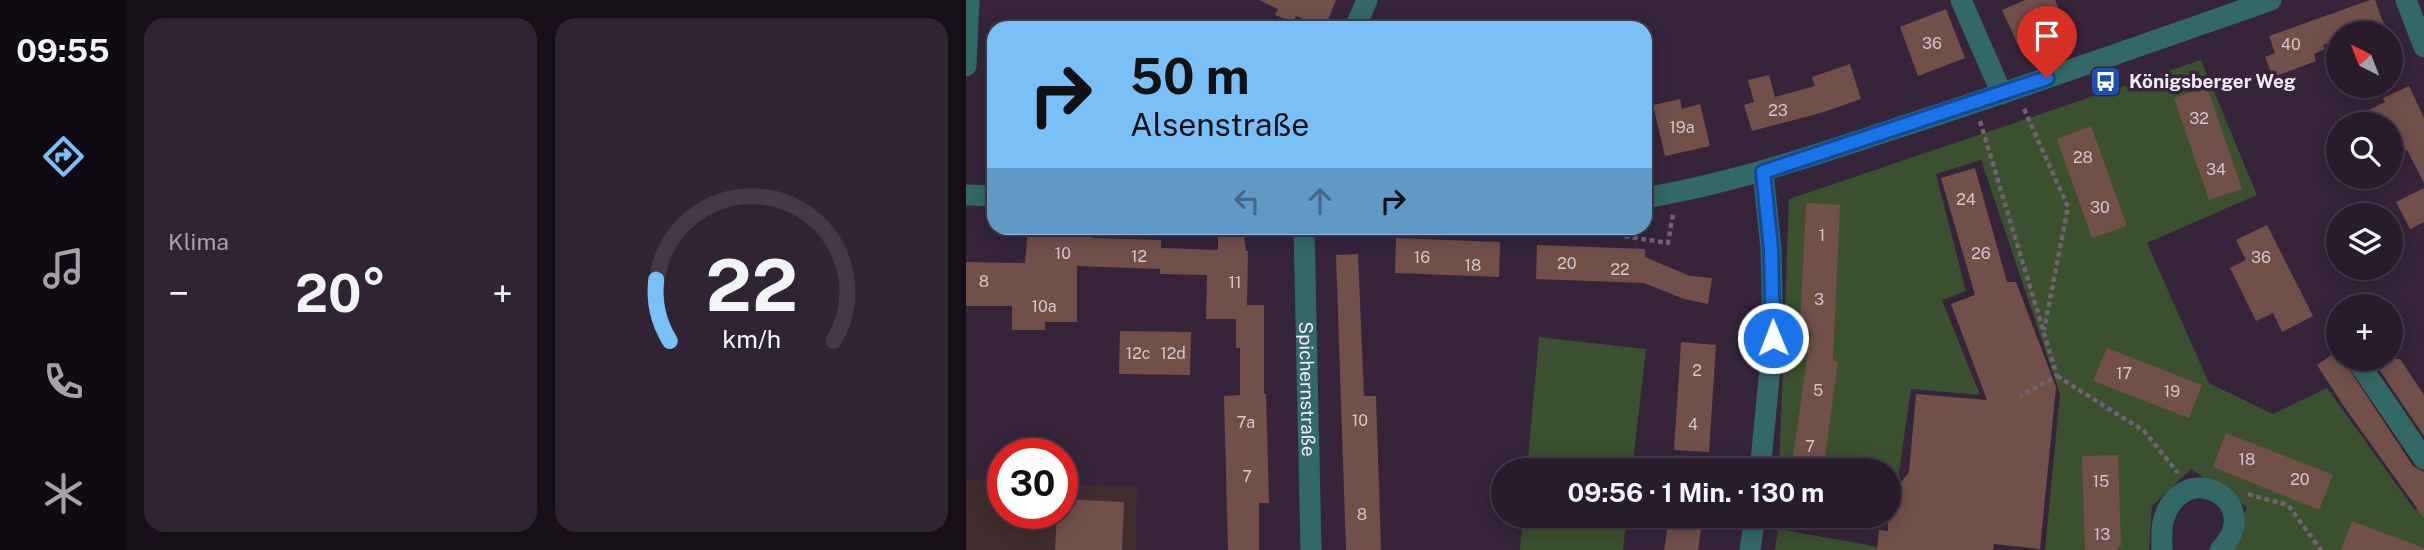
<!DOCTYPE html>
<html lang="de">
<meta charset="utf-8">
<style>
body{margin:0;font-family:"Public Sans",sans-serif;background:#302434;color:#f1f3f6;height:100vh;display:flex;flex-direction:column;font-size:26px;white-space:nowrap}
*{box-sizing:border-box;margin:0}
p{font-size:23px;color:#a5a1a9}
.icon{flex:none;width:38px;height:38px;fill:none;stroke:currentColor;stroke-width:2;stroke-linecap:round;stroke-linejoin:round}
.map{position:relative;flex:1;overflow:hidden}
.side{display:flex;flex-direction:column;gap:18px;padding:18px;background:#160f18;width:840px}
.side>*{flex:none}
.guide{position:absolute;left:21px;top:21px;width:665px;height:214px;border-radius:21px;box-shadow:0 4px 18px #0003,0 0 0 2px #443948;background:#79bff8;color:#111;overflow:hidden}
.needle{width:46px;rotate:318deg}
.buttons{position:absolute;left:1360px;top:21px;display:grid;gap:14px}
.buttons a{display:grid;place-items:center;width:77px;height:77px;border-radius:50%;background:#281b2c;box-shadow:0 4px 18px #0003,0 0 0 2px #443948;font-size:35px}
.speed{position:absolute;left:21px;top:438px;display:flex;gap:14px;font-size:35px;font-weight:700;text-align:center}
.speed>*{display:grid;place-content:center;width:91px;height:91px;border-radius:50%;background:#281b2c;box-shadow:0 4px 18px #0003,0 0 0 2px #443948;line-height:1}
.speed .limit{border:10px solid #d22;background:#fff;color:#111}
.pin{position:absolute;display:grid;place-items:center;width:60px;height:60px;color:#fff;margin:-72px -30px;border-radius:50% 50% 50% 0;rotate:-45deg;box-shadow:0 0 7px #0007}
.pin .icon{rotate:45deg}
.me{position:absolute;width:77px;margin:-38px;rotate:359deg;stroke-linejoin:round;filter:drop-shadow(0 0 5px #0008)}
.turn{display:flex;align-items:center;gap:24px;height:147px;padding:0 28px;font-size:32px}
.turn .icon{width:91px;height:91px;stroke-width:2.5}
.turn b{display:block;font-size:49px;line-height:60px}
.lanes{display:flex;align-items:center;height:66px;padding:0 28px;background:#0003;justify-content:center;gap:35px;direction:ltr}
.lanes .off{opacity:.35}
.big{font-size:52px;font-weight:700;line-height:1.1}
.side .widget{flex:1;display:flex;flex-direction:column;justify-content:center;gap:10px;min-width:0;padding:0 24px;border-radius:21px;background:#302434}
.side .dial{align-items:center;gap:0}
.dial svg{height:182px;overflow:visible;fill:none;stroke:#443948;stroke-width:7;stroke-linecap:round;text-anchor:middle}
.dial text{fill:#f1f3f6;stroke:none}
.heat{display:flex;justify-content:space-between;align-items:center;font-size:38px;direction:ltr}
.side .tiles{flex:1;display:grid;gap:18px;grid-template-columns:repeat(2,1fr)}
.trip{position:absolute;left:525px;top:458px;width:410px;height:70px;border-radius:35px;background:#281b2c;box-shadow:0 4px 18px #0003,0 0 0 2px #443948;font-weight:700;line-height:70px;text-align:center}
main{display:flex;flex:1;min-height:0}
.dock{display:flex;flex-direction:column;width:126px;justify-content:space-around;align-items:center;background:#100b12;color:#a5a1a9}
.dock .icon{width:49px;height:49px}
.dock .active{color:#79bff8}
.dock b{font-size:32px;color:#f1f3f6}
.map>svg:first-child{display:block}
</style>
<main>
<nav class="dock">
<b>09:55</b>
<svg class="icon active" aria-label="directions" viewBox="0 0 24 24"><path d="M12 3l9 9-9 9-9-9zM9 14v-3h6M13 9l2 2-2 2"/></svg>
<svg class="icon" aria-label="music" viewBox="0 0 24 24"><path d="M9 18V5l10-2v13"/><circle cx="6" cy="18" r="3"/><circle cx="16" cy="16" r="3"/></svg>
<svg class="icon" aria-label="phone" viewBox="0 0 24 24"><path d="M5 4h4l2 5-3 2q2 4 5 5l2-3 5 2v4C11 20 4 13 5 4z"/></svg>
<svg class="icon" aria-label="climate" viewBox="0 0 24 24"><path d="M12 3v18M4 7l16 10M4 17L20 7"/></svg>
</nav>
<section class="side">
<div class="tiles">
<div class="widget"><p>Klima</p>
<div class="heat"><a>−</a><b class="big">20°</b><a>+</a></div>
</div>
<div class="widget dial"><svg viewBox="0 0 100 80">
<path d="M14 69A42 42 0 1 1 86 69"/>
<path d="M14 69A42 42 0 0 1 8 42" stroke="#79bff8"/>
<text x="50" y="56" font-size="32" font-weight="700">22</text>
<text x="50" y="72" font-size="11">km/h</text>
</svg></div>
</div>
</section>
<div class="map">
<svg width="1458" height="550" viewBox="0 0 1458 550">
<rect width="100%" height="100%" fill="#35243a"/>
<path fill="#412d2d" d="M25,21L221,28H28V104H22Z
M0,480L37,481V513H96V484L171,487L170,550H0Z"/>
<path fill="#3a502e" d="M1235,60L1291,195L1181,243L1243,383L1307,414L1361,388L1449,510L1458,506V550H1266L1281,507L1225,469L1186,506L1183,550H1079L1094,394L1015,160L970,174L1000,291L976,300L1014,395L945,389L932,479L922,478V471H813L823,199Z
M573,337L680,349L666,471H561Z
M557,516H661L657,550H554Z
M812,529L930,550H809Z"/>
<path fill="#71504a" d="M293,0H370L359,28L330,16L327,22L309,15L312,9Z
M1059,0H1089L1100,24L1052,45L1036,10Z
M1404,0H1409L1421,33H1372V40L1357,45L1359,49L1348,54L1350,61L1307,77L1299,57L1309,53L1303,36Z
M980,9L999,58L952,76L934,27Z
M884,64L895,99L858,112L786,131L778,105L788,102L782,80L803,75L809,97L849,86L846,77Z
M1443,86L1458,118V183L1441,150L1435,153L1430,142L1424,144V124H1408L1401,111L1419,102L1417,98Z
M1241,87L1276,189L1243,200L1208,98Z
M714,99L716,109L734,104L744,146L699,156L687,105Z
M1125,126L1161,226L1126,238L1091,139Z
M1009,168L1041,282H1050L1090,387L1074,549L1028,544L1027,550H911L913,530L922,531V484L933,485L943,472L950,394L1021,400L985,304L1009,295L975,178Z
M1458,188V222L1444,229L1430,202Z
M840,203L874,205L867,361L872,362L857,471H825L845,330L834,329Z
M1301,225L1347,316L1316,332L1307,313L1290,321L1264,268L1280,260L1270,240Z
M62,228H126V238L195,240V248L252,250V234L278,235L280,251H282L281,305H298V394H300L303,503H293V550H262L258,396L274,395V348H270V319H240L241,275L194,274V269L111,266V322H79V330H46V306H0V262L59,263Z
M430,238L534,242L533,277L429,273Z
M571,245L679,249V257L724,276L746,278L742,304L718,299L678,283L570,279Z
M392,254L398,396H410L415,550H380L370,255Z
M154,331L225,332L224,375L153,374Z
M715,342L750,345L743,452L708,450Z
M1141,348L1236,385L1223,418L1127,381Z
M1370,352L1372,359L1377,360L1447,466L1458,472V518L1379,408L1351,365Z
M1406,359H1434L1458,395V436Z
M1260,433L1367,475L1353,510L1247,467Z
M1152,455L1155,546H1152V550H1119L1116,456Z
M96,499L158,502L156,550H89L91,513H96Z
M703,516H737L732,550H698Z
M1386,521L1458,548V550H1375Z"/>
<g fill="none" stroke-linecap="round" stroke-linejoin="round">
<path stroke="#706174" stroke-width="4.5" stroke-dasharray="5 3.5" stroke-linecap="butt" d="M1058,109L1102,207L1078,330
M1014,121L1091,376L1054,396
M657,228L658,236L702,243L707,214
M1091,376L1178,431L1212,473
M1282,494L1322,505L1355,550"/>
<g stroke="#326865" stroke-width="21">
<path d="M995,0L1036,94"/>
<path d="M1440,0L1458,47"/>
<path d="M389,28L401,0"/>
<path d="M0,66L3,0"/>
<path d="M0,195L28,196"/>
<path d="M679,198C767,183 850,155 934,127C1059,87 1182,43 1305,0"/>
<path id="s1" d="M338,228L345,550"/>
<path d="M1390,359L1458,459"/>
<path d="M794,471L807,338L805,249L797,172"/>
<path d="M784,550L789,516"/>
<path d="M1196,550C1196,541 1195,531 1197,522C1215,454 1302,501 1254,550"/>
</g>
</g>
<g fill="none" stroke-linecap="round" stroke-linejoin="round">
<defs>
<path id="route" d="M807,338L805,249L797,172L1081,78"/>
</defs>
<use href="#route" stroke="#114b97" stroke-width="18"/>
<use href="#route" stroke="#1a73e8" stroke-width="12"/>
</g>
<defs>
<symbol id="bus-square" viewBox="-11 -11 22 22"><rect x="-9" y="-9" width="18" height="18" rx="4" fill="#1a4fb4" stroke="#35243a"/><path d="M-5-6H5V4H4V6H2V4H-2V6H-4V4H-5ZM-3.5-4V0h7V-4ZM-3.5 1.2v1.5H-2V1.2ZM2 1.2v1.5H3.5V1.2Z" fill="#fff"/></symbol>
</defs>
<g fill-rule="evenodd">
<use href="#bus-square" x="1122" y="64" width="35" height="35"/>
</g>
<g text-anchor="middle" dominant-baseline="central" stroke-width="7" stroke-linejoin="round" paint-order="stroke">
<g font-size="16" fill="#d4c4cd">
<text x="966" y="43">36</text>
<text x="1325" y="44">40</text>
<text x="812" y="110">23</text>
<text x="1233" y="118">32</text>
<text x="716" y="127">19a</text>
<text x="1117" y="157">28</text>
<text x="1250" y="169">34</text>
<text x="1000" y="199">24</text>
<text x="1134" y="207">30</text>
<text x="856" y="235">1</text>
<text x="97" y="253">10</text>
<text x="1015" y="253">26</text>
<text x="173" y="256">12</text>
<text x="456" y="257">16</text>
<text x="1295" y="257">36</text>
<text x="601" y="263">20</text>
<text x="507" y="265">18</text>
<text x="654" y="269">22</text>
<text x="18" y="281">8</text>
<text x="269" y="282">11</text>
<text x="853" y="299">3</text>
<text x="78" y="306">10a</text>
<text x="172" y="353">12c</text>
<text x="207" y="353">12d</text>
<text x="731" y="370">2</text>
<text x="1158" y="373">17</text>
<text x="852" y="390">5</text>
<text x="1206" y="391">19</text>
<text x="394" y="420">10</text>
<text x="280" y="422">7a</text>
<text x="727" y="424">4</text>
<text x="844" y="446">7</text>
<text x="1281" y="459">18</text>
<text x="281" y="476">7</text>
<text x="1334" y="479">20</text>
<text x="1135" y="481">15</text>
<text x="396" y="514">8</text>
<text x="1136" y="534">13</text>
</g>
<g font-size="19" font-weight="bold" fill="#f5eaf9" stroke="#35243a" text-anchor="start">
<text x="1163" y="81">Königsberger Weg</text>
</g>
<g font-size="19" fill="#f5eaf9" stroke="#35243a">
<text stroke="none"><textPath href="#s1" startOffset="161">Spichernstraße</textPath></text>
</g>
</g>
</svg>
<div class="buttons">
<a><svg class="needle" viewBox="-14 -14 28 28"><path d="M0-13l5 13h-10z" fill="#e53935"/><path d="M0 13l5-13h-10z" fill="#a5a1a9"/></svg></a>
<a><svg class="icon" aria-label="search" viewBox="0 0 24 24"><circle cx="10" cy="10" r="6"/><path d="M15 15l6 6"/></svg></a>
<a><svg class="icon" aria-label="layers" viewBox="0 0 24 24"><path d="M12 4l9 5-9 5-9-5zM3 14l9 5 9-5"/></svg></a>
<a>+</a>
</div>
<div class="speed"><div class="limit">30</div></div>
<div class="pin" style="left:1081px;top:78px;background:#d93025"><svg class="icon" aria-label="arrive" viewBox="0 0 24 24"><path d="M6 21V4h12l-3 4 3 4H6"/></svg></div>
<svg class="me" style="left:807px;top:338px" viewBox="-20 -20 40 40"><circle r="17" fill="#1a73e8" stroke="#fff" stroke-width="3"/><path d="M0-11L8 9 0 5-8 9z" fill="#fff"/></svg>
<div class="trip">09:56 · 1 Min. · 130 m</div>
<div class="guide">
<div class="turn"><svg class="icon" aria-label="right" viewBox="0 0 24 24"><path d="M7 20v-9h11M14 6l5 5-5 5"/></svg><div><b>50 m</b>Alsenstraße</div></div>
<div class="lanes"><svg class="icon off" aria-label="left" viewBox="0 0 24 24"><path d="M17 20v-9H6M10 6l-5 5 5 5"/></svg><svg class="icon off" aria-label="ahead" viewBox="0 0 24 24"><path d="M12 20V5M6 11l6-6 6 6"/></svg><svg class="icon" aria-label="right" viewBox="0 0 24 24"><path d="M7 20v-9h11M14 6l5 5-5 5"/></svg></div>
</div>
</div>
</main>
